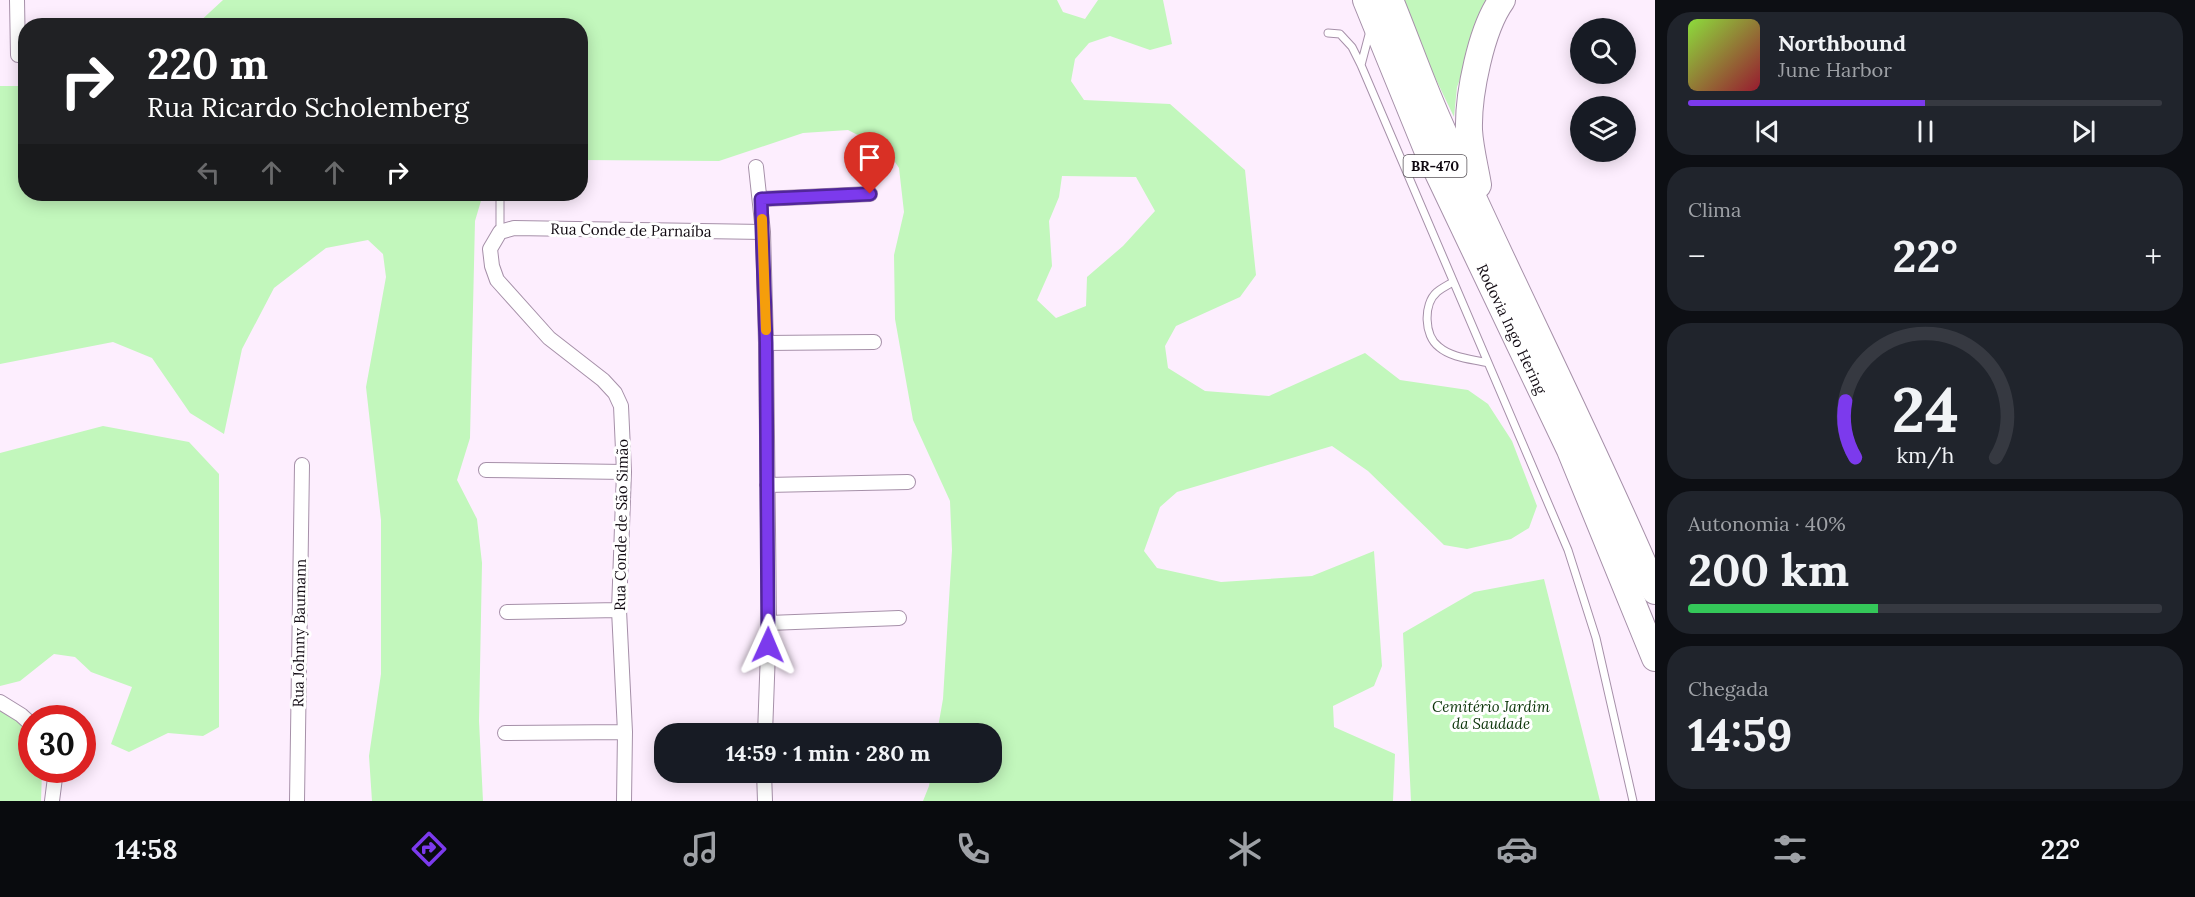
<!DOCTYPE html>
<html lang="pt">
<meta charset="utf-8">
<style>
body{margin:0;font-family:Lora,serif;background:#20242c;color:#f1f3f6;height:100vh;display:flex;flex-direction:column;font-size:22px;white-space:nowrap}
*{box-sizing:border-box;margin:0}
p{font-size:20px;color:#9ea1a6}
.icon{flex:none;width:33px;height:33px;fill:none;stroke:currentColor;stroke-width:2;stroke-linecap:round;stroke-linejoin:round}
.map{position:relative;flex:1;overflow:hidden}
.details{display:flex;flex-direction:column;gap:12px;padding:12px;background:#0d0f14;width:540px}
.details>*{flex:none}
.top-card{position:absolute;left:18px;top:18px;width:570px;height:183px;border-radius:24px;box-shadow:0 3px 15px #0003;background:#202124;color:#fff;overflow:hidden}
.tools{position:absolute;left:1570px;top:18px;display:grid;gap:12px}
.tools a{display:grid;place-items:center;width:66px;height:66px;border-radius:50%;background:#171b24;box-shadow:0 3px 15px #0003;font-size:30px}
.speed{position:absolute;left:18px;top:705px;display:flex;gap:12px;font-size:30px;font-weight:700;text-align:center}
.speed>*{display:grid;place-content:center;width:78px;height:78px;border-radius:50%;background:#171b24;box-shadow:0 3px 15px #0003;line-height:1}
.speed .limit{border:9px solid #d22;background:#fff;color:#111}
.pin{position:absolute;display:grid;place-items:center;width:51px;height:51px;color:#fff;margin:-62px -26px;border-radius:50% 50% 50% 0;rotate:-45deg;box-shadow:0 0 6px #0007}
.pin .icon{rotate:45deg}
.me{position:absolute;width:66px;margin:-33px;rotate:1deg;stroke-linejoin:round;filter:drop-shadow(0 0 4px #0008)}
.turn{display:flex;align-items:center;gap:21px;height:126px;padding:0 30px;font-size:27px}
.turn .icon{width:78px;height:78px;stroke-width:2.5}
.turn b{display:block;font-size:42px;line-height:51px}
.lanes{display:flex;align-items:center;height:57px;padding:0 30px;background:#0003;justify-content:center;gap:30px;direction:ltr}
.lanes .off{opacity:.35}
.big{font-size:45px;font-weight:700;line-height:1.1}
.details .tile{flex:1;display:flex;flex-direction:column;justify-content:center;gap:9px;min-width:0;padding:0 21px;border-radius:24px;background:#20242c}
.details .dial{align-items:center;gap:0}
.dial svg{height:156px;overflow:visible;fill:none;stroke:#363941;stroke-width:7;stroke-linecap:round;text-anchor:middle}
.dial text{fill:#f1f3f6;stroke:none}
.song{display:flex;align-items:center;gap:18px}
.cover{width:72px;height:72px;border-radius:9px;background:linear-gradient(135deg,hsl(90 70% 55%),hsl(350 70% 35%))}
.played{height:6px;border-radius:3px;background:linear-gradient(90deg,#7c3aed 50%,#363941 50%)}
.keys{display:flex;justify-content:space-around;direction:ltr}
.heat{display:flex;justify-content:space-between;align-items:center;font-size:33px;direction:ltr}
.charge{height:9px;border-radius:4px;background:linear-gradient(90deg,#34c759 40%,#363941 0)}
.trip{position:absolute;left:654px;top:723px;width:348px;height:60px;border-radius:24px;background:#171b24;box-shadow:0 3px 15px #0003;font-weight:700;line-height:60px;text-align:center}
.tabs{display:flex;height:96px;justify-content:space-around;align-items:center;background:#090b0e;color:#9ea1a6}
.tabs .icon{width:42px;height:42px}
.tabs .current{color:#7c3aed}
.tabs b{font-size:27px;color:#f1f3f6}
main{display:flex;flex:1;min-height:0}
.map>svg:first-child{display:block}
</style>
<main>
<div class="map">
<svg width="1655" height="801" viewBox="0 0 1655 801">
<rect width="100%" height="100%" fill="#fdeefe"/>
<path fill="#c2f7bc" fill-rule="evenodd" d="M223,0H1057L1063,12L1085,19L1098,0H1163L1172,44L1150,50L1110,36L1089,43L1075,59L1071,81L1084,100L1170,104L1245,170L1256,275L1240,297L1176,326L1165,346L1168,368L1205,391L1269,396L1365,353L1400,380L1468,390L1488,404L1512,441L1537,506L1529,528L1511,539L1467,549L1444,545L1368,471L1332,446L1177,492L1160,507L1144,551L1157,568L1221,582L1312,576L1374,551L1382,666L1374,686L1333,706L1334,727L1395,754L1393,801H923L929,786L931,773L992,772V734L937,733L943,699L952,550L950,501L913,420L895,319L894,255L904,212L899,168L887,150L848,130L803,133L719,161L581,160L580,26L196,25ZM1062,176L1136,177L1155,211L1123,246L1087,277L1086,306L1056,318L1037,300L1052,266L1049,221L1059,197Z
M1404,0H1493L1486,11L1457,87L1454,117L1420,46Z
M0,86H25L26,194H483L475,221L470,438L457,480L477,519L482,563L479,721L483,801H372L369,756L381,674V520L366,387L386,277L383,254L368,240L326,248L274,288L242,349L224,434L190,413L152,358L113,342L0,364Z
M103,426L189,442L219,474V727L203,736L168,733L129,752L111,744L132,687L91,672L75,657L54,654L20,681L0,686V453Z
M1544,579L1600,801H1411L1403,633L1474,592Z
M0,709L28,729L31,740L32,770L42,771L41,801H0Z"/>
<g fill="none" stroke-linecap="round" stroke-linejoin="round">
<defs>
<path id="service" d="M1328,33L1340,34L1352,47L1361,65L1568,550L1596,638L1633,801
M1361,65L1370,31
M500,232V194
M1453,282C1448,285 1442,288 1437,292C1423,304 1424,336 1439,347C1452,358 1472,359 1488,363"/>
<path id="minor" d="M17,0L18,55
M756,167L763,232L766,343L769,623L765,734
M761,199L870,194
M766,343L874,342
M486,470L624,472
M767,485L908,482
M507,612L619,610
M769,623L899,618
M0,702L21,715L32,725
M505,733L625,732
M764,772L765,801
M52,801L56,770
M297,801L302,465
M624,801L625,732L619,610L624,472L621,406L615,393L603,380L549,338L497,280L492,266L490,249L500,232L514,228L763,232"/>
<g id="motorway">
<path id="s1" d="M1366,0L1428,152L1570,450L1655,658"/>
<path d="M1390,0C1406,39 1420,79 1437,118C1507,277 1587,431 1655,591"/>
<path d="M1478,185C1475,167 1470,148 1469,130C1468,95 1481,29 1502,0"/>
</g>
</defs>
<use href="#service" stroke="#a690a9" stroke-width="9"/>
<use href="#minor" stroke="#a690a9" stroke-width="16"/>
<use href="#motorway" stroke="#a690a9" stroke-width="28"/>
<use href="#service" stroke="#fff" stroke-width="7"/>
<use href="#minor" stroke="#fff" stroke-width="14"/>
<use href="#motorway" stroke="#fff" stroke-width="26"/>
</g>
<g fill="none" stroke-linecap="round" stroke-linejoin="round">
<defs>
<path id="route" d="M768,645L766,343L761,199L870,194"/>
</defs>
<use href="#route" stroke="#51269a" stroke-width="15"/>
<use href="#route" stroke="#7c3aed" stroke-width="10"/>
<path stroke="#f59e0b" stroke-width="10" d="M762,219L766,330"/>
</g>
<g text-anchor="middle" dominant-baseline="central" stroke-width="6" stroke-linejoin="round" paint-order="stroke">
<rect fill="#fff" stroke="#585358" stroke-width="1.5" x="1403.5" y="155" width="63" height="22" rx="4.5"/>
<g font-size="14" font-weight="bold" fill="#100911">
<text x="1435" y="166">BR-470</text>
</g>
<g font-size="15" fill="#100911" stroke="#fff">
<text transform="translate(631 230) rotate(1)">Rua Conde de Parnaíba</text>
<text stroke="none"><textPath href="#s1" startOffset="360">Rodovia Ingo Hering</textPath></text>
<text transform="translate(621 525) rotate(-89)">Rua Conde de São Simão</text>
<text transform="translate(299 633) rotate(-89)">Rua Johnny Baumann</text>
</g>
<g font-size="15" font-style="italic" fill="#0a3308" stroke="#fff">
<text x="1491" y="706">Cemitério Jardim<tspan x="1491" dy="17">da Saudade</tspan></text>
</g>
</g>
</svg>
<div class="tools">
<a><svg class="icon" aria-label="search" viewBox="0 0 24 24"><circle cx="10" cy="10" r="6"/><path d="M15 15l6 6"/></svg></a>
<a><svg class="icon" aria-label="layers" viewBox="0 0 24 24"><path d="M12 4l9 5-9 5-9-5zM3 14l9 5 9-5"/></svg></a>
</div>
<div class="speed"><div class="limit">30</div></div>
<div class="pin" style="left:870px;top:194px;background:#d93025"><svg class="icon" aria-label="arrive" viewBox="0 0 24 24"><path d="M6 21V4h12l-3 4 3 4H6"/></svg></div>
<svg class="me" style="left:768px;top:645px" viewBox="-20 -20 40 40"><path d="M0-17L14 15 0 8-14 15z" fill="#7c3aed" stroke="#fff" stroke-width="4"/></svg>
<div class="trip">14:59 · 1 min · 280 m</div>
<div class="top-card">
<div class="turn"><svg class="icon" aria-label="right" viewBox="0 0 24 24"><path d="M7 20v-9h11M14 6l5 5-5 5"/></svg><div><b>220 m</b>Rua Ricardo Scholemberg</div></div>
<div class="lanes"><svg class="icon off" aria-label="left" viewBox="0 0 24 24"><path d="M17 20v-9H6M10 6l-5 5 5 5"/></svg><svg class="icon off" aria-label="ahead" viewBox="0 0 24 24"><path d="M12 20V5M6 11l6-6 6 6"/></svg><svg class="icon off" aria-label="ahead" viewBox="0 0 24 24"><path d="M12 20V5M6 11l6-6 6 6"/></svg><svg class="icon" aria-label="right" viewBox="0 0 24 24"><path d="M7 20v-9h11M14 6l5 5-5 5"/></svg></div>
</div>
</div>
<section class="details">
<div class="tile">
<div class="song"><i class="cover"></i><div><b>Northbound</b><p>June Harbor</p></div></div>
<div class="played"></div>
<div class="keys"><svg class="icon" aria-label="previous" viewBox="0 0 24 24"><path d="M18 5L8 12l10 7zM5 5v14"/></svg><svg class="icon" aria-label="pause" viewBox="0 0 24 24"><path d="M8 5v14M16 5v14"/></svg><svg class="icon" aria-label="next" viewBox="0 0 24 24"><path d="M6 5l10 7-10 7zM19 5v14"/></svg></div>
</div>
<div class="tile"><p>Clima</p>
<div class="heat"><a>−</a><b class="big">22°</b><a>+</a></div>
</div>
<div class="tile dial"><svg viewBox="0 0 100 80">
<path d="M14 69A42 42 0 1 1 86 69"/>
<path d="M14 69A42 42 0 0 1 9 40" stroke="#7c3aed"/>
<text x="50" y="56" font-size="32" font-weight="700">24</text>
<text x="50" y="72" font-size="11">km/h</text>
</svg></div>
<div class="tile"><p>Autonomia · 40%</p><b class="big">200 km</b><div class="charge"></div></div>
<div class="tile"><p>Chegada</p><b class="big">14:59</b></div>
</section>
</main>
<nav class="tabs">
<b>14:58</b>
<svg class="icon current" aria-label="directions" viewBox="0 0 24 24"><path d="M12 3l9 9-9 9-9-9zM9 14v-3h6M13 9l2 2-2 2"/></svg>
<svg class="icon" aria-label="music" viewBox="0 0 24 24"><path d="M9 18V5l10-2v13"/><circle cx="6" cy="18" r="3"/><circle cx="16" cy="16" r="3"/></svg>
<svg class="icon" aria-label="phone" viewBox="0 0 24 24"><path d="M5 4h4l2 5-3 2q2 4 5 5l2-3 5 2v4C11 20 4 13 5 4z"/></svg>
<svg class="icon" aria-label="climate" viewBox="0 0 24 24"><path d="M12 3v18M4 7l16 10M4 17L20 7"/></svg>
<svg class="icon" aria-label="car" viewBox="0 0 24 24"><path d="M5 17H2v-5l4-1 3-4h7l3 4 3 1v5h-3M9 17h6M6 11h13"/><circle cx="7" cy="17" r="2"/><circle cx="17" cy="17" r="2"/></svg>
<svg class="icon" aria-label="filters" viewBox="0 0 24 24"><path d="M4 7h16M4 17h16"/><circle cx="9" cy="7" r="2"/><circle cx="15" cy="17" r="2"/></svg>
<b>22°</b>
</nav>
